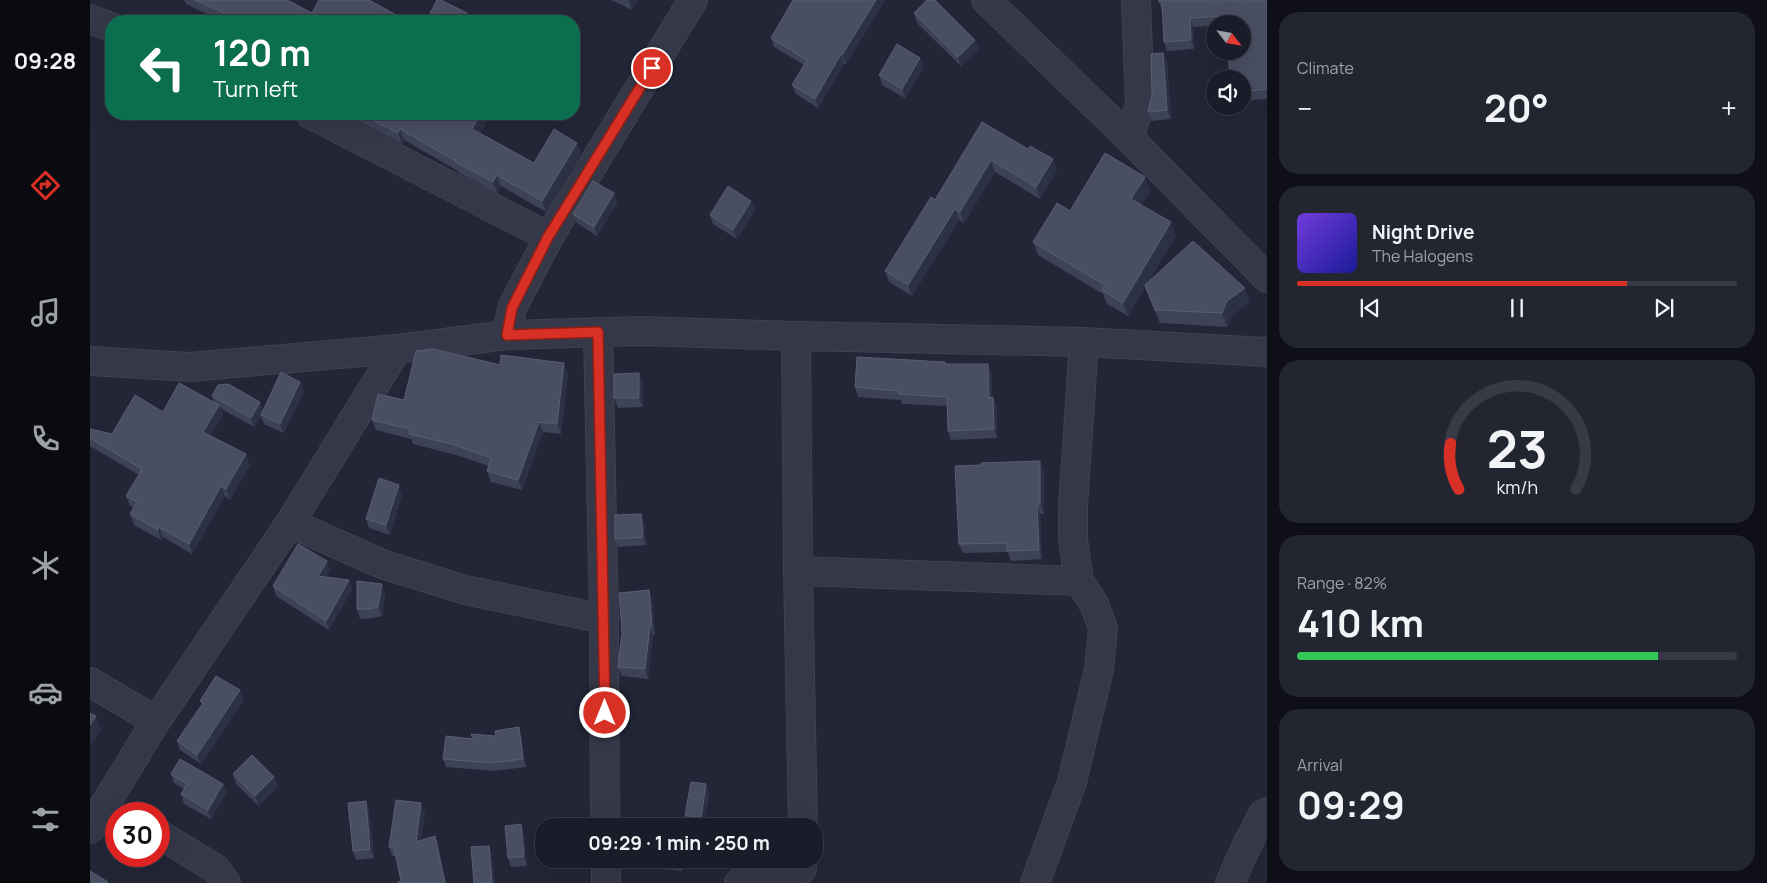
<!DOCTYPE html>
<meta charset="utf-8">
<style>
body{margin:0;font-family:Manrope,sans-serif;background:#232531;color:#f1f3f6;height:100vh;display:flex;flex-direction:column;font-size:19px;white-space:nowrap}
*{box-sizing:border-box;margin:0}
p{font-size:16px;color:#9fa1a8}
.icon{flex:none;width:28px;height:28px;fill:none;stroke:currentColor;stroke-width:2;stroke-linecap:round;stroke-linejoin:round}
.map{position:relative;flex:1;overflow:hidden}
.drawer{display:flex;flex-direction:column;gap:12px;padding:12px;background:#0e0f17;width:500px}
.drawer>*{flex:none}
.banner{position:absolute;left:15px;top:15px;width:475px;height:105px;border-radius:20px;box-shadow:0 5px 20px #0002,0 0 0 1px #383a46;background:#0b6e4f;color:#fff;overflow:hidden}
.needle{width:32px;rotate:121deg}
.fabs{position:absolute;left:1116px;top:15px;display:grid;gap:10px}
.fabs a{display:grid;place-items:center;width:45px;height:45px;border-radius:50%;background:#1a1c29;box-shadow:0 5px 20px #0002,0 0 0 1px #383a46;font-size:25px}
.speed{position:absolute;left:15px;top:802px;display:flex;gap:10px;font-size:25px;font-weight:700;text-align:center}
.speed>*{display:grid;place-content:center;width:65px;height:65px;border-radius:50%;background:#1a1c29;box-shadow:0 5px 20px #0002,0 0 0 1px #383a46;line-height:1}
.speed .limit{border:8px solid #d22;background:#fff;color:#111}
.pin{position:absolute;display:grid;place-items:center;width:42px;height:42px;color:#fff;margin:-21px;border:2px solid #fff;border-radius:50%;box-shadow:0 1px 5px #0007}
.me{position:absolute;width:55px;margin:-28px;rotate:0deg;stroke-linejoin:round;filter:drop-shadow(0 0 4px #0008)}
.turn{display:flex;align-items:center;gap:18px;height:105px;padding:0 25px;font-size:22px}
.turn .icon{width:65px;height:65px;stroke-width:2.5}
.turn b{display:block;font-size:35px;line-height:42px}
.big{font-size:38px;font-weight:700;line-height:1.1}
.drawer .tile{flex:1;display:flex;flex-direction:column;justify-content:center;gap:8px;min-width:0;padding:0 18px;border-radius:20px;background:#232531}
.drawer .dial{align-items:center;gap:0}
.dial svg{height:130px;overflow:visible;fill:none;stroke:#383a46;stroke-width:7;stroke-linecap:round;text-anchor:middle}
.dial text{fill:#f1f3f6;stroke:none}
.song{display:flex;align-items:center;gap:15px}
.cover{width:60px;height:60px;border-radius:8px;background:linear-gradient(135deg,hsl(260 70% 55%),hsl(240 70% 35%))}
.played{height:5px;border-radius:2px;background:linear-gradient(90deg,#d93025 75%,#383a46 75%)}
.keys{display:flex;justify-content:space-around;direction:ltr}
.heat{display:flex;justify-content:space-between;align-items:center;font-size:28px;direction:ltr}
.charge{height:8px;border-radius:4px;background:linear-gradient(90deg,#34c759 82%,#383a46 0)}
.trip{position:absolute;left:445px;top:818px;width:288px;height:50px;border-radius:20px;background:#1a1c29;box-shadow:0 5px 20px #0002,0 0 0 1px #383a46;font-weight:700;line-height:50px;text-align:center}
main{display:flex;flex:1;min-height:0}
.tab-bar{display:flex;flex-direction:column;width:90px;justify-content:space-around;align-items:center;background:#0a0b10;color:#9fa1a8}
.tab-bar .icon{width:35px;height:35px}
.tab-bar .selected{color:#d93025}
.tab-bar b{font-size:22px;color:#f1f3f6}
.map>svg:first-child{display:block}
</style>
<main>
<nav class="tab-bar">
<b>09:28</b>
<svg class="icon selected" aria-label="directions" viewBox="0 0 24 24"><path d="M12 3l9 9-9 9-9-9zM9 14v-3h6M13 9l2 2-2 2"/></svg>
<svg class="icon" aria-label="music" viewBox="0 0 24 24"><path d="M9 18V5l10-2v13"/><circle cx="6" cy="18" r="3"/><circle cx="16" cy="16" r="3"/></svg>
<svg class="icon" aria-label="phone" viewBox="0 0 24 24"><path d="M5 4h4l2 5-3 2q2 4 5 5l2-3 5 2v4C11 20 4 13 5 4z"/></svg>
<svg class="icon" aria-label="climate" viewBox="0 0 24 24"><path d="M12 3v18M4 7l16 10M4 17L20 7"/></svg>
<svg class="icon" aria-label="car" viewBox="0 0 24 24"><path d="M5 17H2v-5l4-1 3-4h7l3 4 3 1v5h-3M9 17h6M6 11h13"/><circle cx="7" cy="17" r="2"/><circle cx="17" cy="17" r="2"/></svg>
<svg class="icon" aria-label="filters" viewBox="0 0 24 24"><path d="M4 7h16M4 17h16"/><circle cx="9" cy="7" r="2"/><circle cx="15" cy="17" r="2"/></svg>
</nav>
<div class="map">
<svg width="1177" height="883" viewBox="0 0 1177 883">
<rect width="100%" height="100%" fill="#222637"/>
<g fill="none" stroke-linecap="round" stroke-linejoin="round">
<defs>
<path id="minor" d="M896,0L1039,138L1177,278
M0,19L21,27
M220,114L459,237
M1039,138L1050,104L1046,0
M508,332L514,619L515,826
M417,335L422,308L459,237L603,0
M706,336L708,571L713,826
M0,361L100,367L307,349L417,335L551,331L706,336L994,342L1177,352
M200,523L292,564L375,590L514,619
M708,571L989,581
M0,682L66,721
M0,829L66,721L200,523L307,349
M69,834L126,869L136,883
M516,859V883
M649,883L702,877L712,869L713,859
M945,883L982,782L1009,669L1013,628L1004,604L989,581L983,540V507L994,342
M1140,883L1157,845L1173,814L1177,812"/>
</defs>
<use href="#minor" stroke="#3e4251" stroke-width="30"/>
<use href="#minor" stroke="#353848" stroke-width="28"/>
</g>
<path fill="#3d4256" d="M94,0H197L222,13L317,21L130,20L96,4Z
M521,0H547L542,10Z
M795,0L756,64H754L728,108L706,94L702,85L714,65L684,47L681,38Z
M1177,0V99L1152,101V24H1125V26L1103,27L1104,49L1077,51L1074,42L1073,11H1072L1069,2Z
M824,13L889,49L871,66L827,23Z
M1073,53L1077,62L1081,119L1061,121L1058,112Z
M834,67L815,98L792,85L789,75Z
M255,114H342L344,115L400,114L390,133L444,163L491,153L456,212L411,186L407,193L369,173L368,171L314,140L312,144Z
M892,122L967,170L950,199L905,172L874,223L869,220L822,296L799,282L795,271L845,200Z
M1055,177L1060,191L1051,205L1086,236L1058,282L1160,302L1142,315L1137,327L1070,323L1055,287L1038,316L1017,304L1013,294L948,255L943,242L980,211Z
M524,193L527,203L507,236L487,223L483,214Z
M661,201L665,210L647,239L623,224L620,215Z
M855,362L856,364L902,373V397L907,407V438L861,440L858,431L857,406L812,404L811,400L768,397L765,387Z
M410,365L478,374L471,434L453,432L432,490L401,482L397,471L399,466L366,455L323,444L321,439L286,430L282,420L314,400Z
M210,382L214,391L194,433L174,424L171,416L164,427L130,408L133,415L120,436L160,465L140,500L135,496L102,554L73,537L71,540L44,525L40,514L44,508L40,506L36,496L49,475L0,446V429L22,434L73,412L124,402L122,396L170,402L173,410Z
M553,383V407L528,408L524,398Z
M954,471V514H950L952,559L921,561L918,552L873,553L869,544Z
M312,494L300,535L279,528L276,519Z
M551,514L554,522L556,545L528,547L525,539Z
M237,561L240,571L236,577L259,580L262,589L239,630L186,596L183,586Z
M559,590L562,599L565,635H563L558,679L532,676L528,667Z
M295,594L292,616L283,618L270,619L267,609Z
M154,700L111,764L90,750L87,741L112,704L110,701Z
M431,735L436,767L404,771L356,767L353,759L383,739L406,736Z
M81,774L133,784L136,793L121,819L94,804L91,794L94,789L84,783Z
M143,774L184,777L188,786L169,806L146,784Z
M619,794L614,826H608L599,825L595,815Z
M279,810L284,858L266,860L263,851Z
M335,813L331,841L345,836L348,846L356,883H308L311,881L306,856H302L299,847Z
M431,824L434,834L437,866L421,867L418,858Z
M534,859H593L592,871L536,865Z"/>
<path fill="#2d3145" d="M540,0H547L542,10L539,1Z
M786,0H795L756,64L752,55Z
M377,13L380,21H373Z
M1100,18L1103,27L1104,49L1101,40Z
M885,40L889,49L871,66L868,57Z
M1073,53L1077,62L1081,119L1077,110Z
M751,54L754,64L728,108L725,99Z
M830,58L834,67L815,98L812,89Z
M390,114H400L386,139L382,129Z
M310,129L314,140L312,144L308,133Z
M487,143L491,153L456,212L452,201Z
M963,159L967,170L950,199L946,187Z
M901,160L905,172L874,223L870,212Z
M407,175L411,186L407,193L403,182Z
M1055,177L1060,191L1046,213L1041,199Z
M524,193L527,203L507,236L504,227Z
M661,201L665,210L647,239L643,230Z
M865,209L869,220L822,296L818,285Z
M1081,222L1086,236L1038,316L1033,303Z
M1155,288L1160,302L1142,315L1137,327L1132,313L1137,301Z
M474,363L478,374L471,434L467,424Z
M898,364L902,373V407L899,398Z
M549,373L553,383V407L549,398Z
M210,382L214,391L194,433L190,424Z
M903,397L907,407V438L904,429Z
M170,402L174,411L164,427L161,418Z
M129,405L133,415L116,442L113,432Z
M449,422L453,432L432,490L428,480Z
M156,454L160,465L140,500L136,489Z
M950,461L954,471V514L950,504Z
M309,485L312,494L300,535L296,525Z
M131,486L135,496L102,554L99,544Z
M947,504L950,514L952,559L949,550Z
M551,514L554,522L556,545L553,537Z
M69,527L73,537L71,540L68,530Z
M237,561L240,571L231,585L228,576Z
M259,580L262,589L239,630L236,621Z
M292,584L295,594L292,616L288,607Z
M559,590L562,599L565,635L562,626Z
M560,626L563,635L558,679L555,669Z
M150,690L154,700L111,764L107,755Z
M6,716L11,730L0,747V725Z
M429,727L431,735L436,767L433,759Z
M184,777L188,786L169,806L165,796Z
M133,784L136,793L121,819L118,810Z
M616,784L619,794L614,826L611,818Z
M276,801L279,810L284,858L280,849Z
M331,803L335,813L329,852L326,842Z
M431,824L434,834L437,866L434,856Z
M345,836L348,846L356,883H355Z
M399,846L402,855L405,883H402Z
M589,859H593L592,871L589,862Z"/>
<path fill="#494e62" stroke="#595e71" d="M105,0H197L222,13L229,0H279L317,21H130L134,13Z
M347,0H351L377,13L373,21H336Z
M703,0H786L752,55L751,54L725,99L702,85L717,60L681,38Z
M837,0H845L885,40L868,57L824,13Z
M1069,0H1177V89L1152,92V79H1140L1138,51H1152V24H1136V16L1100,18L1101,40L1074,42L1072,1L1069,2Z
M807,44L830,58L812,89L789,75Z
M1073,53L1077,110L1058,112L1062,94L1061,54Z
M271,114H342L344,115L345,114H390L382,129L444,163L464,129L487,143L452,201L407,175L403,182L365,162L366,161L310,129L308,133Z
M892,122L938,149L940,146L963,159L946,187L901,160L870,212L865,209L818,285L795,271L841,197L845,200Z
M1015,153L1055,177L1041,199L1081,222L1033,303L1012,290L1015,285L943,242L967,203L980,211Z
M503,181L524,193L504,227L483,214Z
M638,186L661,201L643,230L620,215Z
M1103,241L1155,288L1137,301L1132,313L1065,310L1055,285Z
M343,349L410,365L411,355L474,363L467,424L449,422L428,480L397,471L401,458L362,444L319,434L320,429L282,420L288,394L314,400L326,351Z
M767,357L855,362V364H898L899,398L903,397L904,429L858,431L857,397L809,394V391L765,387Z
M191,372L210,382L190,424L171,415Z
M549,373V398H524V374Z
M89,383L129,405L113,432L156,454L136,489L131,486L99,544L69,527L68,530L40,514L47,502L36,496L52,469L0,438V429L22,434L45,395L73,412Z
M138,384L170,402L161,418L122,396L128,385Z
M950,461V504H947L949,550L917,551V543L869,544L865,466L891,465V463Z
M289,478L309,485L296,525L276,519Z
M551,514L553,537L525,539V515Z
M208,544L237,561L228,576L259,580L236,621L183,586Z
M267,581L292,584L288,607L280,609H267Z
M559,590L562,626H560L555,669L528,667L532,633L529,593Z
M126,676L150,690L107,755L87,741L113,703L110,701Z
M0,713L6,716L0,725Z
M429,727L433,759L401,763L353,759L356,736L383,739L381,734L406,736L405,731Z
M162,755L184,777L165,796L143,774Z
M90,759L133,784L118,810L91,794L97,784L81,774Z
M601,782L616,784L611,818L595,815Z
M306,800L331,803L326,842L345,836L355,883H308V882L311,881L304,847H299Z
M276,801L280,849L263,851L258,803Z
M431,824L434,856L418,858L415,826Z
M399,846L402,883H384L381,847Z
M560,859H589V862Z
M0,871L18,882L17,883H0Z"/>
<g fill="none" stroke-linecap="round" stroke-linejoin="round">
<defs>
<path id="route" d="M515,713L508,332L417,335L422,308L458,237L562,68"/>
</defs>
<use href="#route" stroke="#8d1f18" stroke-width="12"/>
<use href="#route" stroke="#d93025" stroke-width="9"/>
</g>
</svg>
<div class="fabs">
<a><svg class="needle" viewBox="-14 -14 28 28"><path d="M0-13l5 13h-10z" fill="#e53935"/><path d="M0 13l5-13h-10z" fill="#9fa1a8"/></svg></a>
<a><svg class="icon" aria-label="sound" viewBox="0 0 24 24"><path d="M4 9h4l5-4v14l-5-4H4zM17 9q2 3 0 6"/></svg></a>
</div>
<div class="speed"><div class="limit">30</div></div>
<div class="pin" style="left:562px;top:68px;background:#d93025"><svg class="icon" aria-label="arrive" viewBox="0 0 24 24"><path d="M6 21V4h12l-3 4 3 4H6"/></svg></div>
<svg class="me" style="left:515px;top:713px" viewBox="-20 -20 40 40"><circle r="17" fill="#d93025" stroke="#fff" stroke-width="3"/><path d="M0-11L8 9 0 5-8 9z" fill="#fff"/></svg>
<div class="trip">09:29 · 1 min · 250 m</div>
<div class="banner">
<div class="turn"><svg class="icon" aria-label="left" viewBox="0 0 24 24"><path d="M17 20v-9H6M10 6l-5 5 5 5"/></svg><div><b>120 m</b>Turn left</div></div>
</div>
</div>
<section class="drawer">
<div class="tile"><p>Climate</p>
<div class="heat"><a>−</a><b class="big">20°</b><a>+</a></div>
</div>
<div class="tile">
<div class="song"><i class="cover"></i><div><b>Night Drive</b><p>The Halogens</p></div></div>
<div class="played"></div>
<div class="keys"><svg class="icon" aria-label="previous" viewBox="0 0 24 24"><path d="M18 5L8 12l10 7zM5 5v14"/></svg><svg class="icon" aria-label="pause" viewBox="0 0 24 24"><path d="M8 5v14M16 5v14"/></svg><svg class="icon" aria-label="next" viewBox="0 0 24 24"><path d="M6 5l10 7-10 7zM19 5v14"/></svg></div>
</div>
<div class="tile dial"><svg viewBox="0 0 100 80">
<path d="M14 69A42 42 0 1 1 86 69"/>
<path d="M14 69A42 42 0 0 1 9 41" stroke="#d93025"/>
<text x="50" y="56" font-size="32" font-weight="700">23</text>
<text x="50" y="72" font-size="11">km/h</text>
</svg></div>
<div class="tile"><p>Range · 82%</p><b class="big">410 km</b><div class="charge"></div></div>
<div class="tile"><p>Arrival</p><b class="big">09:29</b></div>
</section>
</main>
